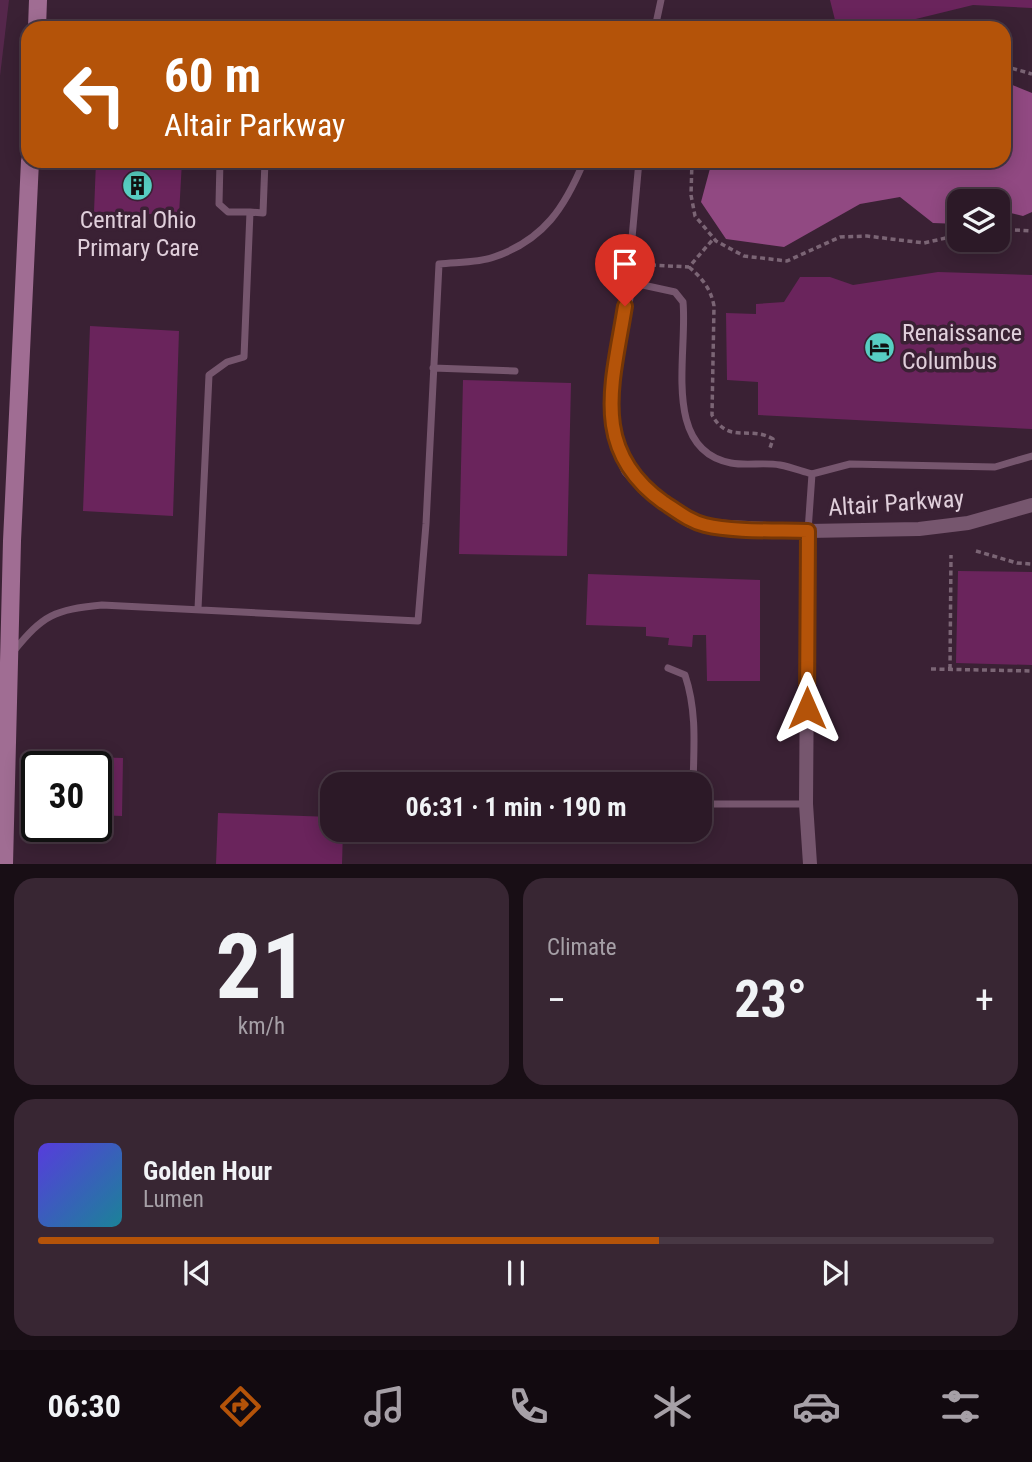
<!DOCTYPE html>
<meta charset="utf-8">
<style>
body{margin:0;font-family:"Roboto Condensed",sans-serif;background:#382633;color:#f1f3f6;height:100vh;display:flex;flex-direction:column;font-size:26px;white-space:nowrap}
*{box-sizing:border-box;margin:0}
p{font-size:23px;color:#a6a0a7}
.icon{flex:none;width:38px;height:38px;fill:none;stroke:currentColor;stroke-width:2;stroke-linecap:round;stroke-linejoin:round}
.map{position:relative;height:864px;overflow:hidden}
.details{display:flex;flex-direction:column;gap:14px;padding:14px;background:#180e15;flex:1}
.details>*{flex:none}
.top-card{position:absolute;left:21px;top:21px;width:990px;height:147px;border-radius:21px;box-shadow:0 4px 18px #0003,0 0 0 2px #483844;background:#b45309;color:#fff;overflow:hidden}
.tools{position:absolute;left:947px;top:189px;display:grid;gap:14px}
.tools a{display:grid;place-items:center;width:63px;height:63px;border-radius:14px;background:#2c1927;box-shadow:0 4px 18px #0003,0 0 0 2px #483844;font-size:35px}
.speed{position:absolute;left:21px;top:751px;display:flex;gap:14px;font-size:35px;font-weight:700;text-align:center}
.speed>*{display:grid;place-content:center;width:91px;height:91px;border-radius:50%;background:#2c1927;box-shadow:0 4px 18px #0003,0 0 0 2px #483844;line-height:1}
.speed .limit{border:4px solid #111;border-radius:10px;background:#fff;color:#111}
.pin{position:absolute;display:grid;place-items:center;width:60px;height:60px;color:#fff;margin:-72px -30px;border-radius:50% 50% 50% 0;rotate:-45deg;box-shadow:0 0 7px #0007}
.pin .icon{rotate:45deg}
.me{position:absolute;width:77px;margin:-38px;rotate:0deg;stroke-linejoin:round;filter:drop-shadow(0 0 5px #0008)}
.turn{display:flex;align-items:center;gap:24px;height:147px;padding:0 28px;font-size:32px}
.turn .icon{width:91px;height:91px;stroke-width:2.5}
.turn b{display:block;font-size:49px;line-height:60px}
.big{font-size:52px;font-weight:700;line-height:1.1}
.details .widget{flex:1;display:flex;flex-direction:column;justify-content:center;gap:10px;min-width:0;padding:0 24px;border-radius:21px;background:#382633}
.details .dial{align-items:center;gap:0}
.dial b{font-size:91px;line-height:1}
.song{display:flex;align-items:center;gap:21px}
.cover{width:84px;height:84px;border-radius:10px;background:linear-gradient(135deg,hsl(250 70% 55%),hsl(190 70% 35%))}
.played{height:7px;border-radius:4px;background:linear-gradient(90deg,#b45309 65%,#483844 65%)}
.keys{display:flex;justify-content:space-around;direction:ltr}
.heat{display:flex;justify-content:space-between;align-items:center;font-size:38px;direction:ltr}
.details .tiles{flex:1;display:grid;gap:14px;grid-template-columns:1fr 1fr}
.widget:last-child{grid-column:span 2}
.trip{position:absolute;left:320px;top:772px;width:392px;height:70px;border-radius:21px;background:#2c1927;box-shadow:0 4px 18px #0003,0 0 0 2px #483844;font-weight:700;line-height:70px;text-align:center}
.tab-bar{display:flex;height:112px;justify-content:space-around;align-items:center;background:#120a10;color:#a6a0a7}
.tab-bar .icon{width:49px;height:49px}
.tab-bar .current{color:#b45309}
.tab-bar b{font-size:32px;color:#f1f3f6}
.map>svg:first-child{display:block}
</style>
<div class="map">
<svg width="1032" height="864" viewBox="0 0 1032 864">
<rect width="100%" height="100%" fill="#3a2134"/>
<path fill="#55274b" d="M0,0H9L0,76Z"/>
<path fill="#914982" d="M1005,82L1032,93V212L1023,216L998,210V201H959V224L933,223L900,197L860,204L784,247L726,239L701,202L712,161H1004Z"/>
<path fill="#6a245c" d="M830,0H1032V8L973,5L879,28H837Z
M96,161H182L179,215L94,212Z
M938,272L1032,275V429L758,415V382L727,380L726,313L756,314V304L784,302L800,277H830L853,285Z
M90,326L179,331L173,516L83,511Z
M463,380L571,383L567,556L459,554Z
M958,571L1032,572V665L956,663Z
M588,574L760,580V681H707L706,635H693L692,647L668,645L669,638L646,636V627L586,625Z
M91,757L123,758L122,816L96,815V766H91Z
M218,813L332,817V830H343L342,864H216Z"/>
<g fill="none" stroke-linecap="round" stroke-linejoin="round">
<path stroke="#7b6575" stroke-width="3.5" stroke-dasharray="5 3.5" stroke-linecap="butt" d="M1004,66L1032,74
M692,161L691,195L695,216L716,241L744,256L787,261L840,237L867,236L924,243L959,235
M998,229L1032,231
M651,265L689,267L714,238
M689,267C702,278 711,289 714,306L712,415C729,445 750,425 773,439L769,451
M976,551L1017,563L1032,564
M931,669L1032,671
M950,669L951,555"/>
<path stroke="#76566e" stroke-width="7" d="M655,28L661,0
M250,212L263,213L265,161
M631,249L639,161
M629,282L675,292L683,302C688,353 661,450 731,463C747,466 764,462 780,465C791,467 801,471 812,474
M433,368L515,371
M808,531L812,474L850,464L995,467L1032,456
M198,609L209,375L227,362L244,357L250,212H228L219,204L220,161
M13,652C44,614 54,610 102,605L418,621L426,524L439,264C456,262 478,263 494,257C544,240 565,207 584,161
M668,668L685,675C697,711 694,746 693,784
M700,804H806"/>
<path stroke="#76566e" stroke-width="14" d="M631,249L629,282L610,400L617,446L628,470L646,490L690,521L708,526L808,531L919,529L968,523L1032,505
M808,531L806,804L810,864"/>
<path stroke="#a06d93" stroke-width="18" d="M37,28L38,0
M4,864L12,541L30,161"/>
</g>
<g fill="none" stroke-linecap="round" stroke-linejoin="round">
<defs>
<path id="route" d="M625,306C613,382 589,449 663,502C677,511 689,521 705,525C733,532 778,530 808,531L807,708"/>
</defs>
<use href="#route" stroke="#753606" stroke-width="18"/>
<use href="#route" stroke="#b45309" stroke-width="12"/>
</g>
<defs>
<symbol id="building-disc" viewBox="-11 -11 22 22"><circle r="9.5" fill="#57cec2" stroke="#3a2134"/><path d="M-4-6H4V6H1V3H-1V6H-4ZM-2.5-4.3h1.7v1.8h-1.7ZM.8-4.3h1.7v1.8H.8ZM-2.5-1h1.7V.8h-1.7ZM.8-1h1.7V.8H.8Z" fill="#111"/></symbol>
<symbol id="hotel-disc" viewBox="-11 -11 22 22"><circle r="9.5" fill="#57cec2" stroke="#3a2134"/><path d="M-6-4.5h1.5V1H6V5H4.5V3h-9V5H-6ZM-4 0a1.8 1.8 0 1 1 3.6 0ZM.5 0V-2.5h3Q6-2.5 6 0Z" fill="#111"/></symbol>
</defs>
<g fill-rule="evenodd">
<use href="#building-disc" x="120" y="168" width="35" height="35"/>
<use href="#hotel-disc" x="862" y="330" width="35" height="35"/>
</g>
<g text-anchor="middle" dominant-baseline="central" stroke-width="7" stroke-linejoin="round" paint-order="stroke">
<g font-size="24" fill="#e0cfdb" stroke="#3a2134">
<text x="138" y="220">Central Ohio<tspan x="138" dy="28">Primary Care</tspan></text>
<text x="902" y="333" text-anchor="start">Renaissance<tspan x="902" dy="28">Columbus</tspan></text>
</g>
<g font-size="24" fill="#e0cfdb" stroke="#3a2134">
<text transform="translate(896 503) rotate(-4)">Altair Parkway</text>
</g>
</g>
</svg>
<div class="tools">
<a><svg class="icon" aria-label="layers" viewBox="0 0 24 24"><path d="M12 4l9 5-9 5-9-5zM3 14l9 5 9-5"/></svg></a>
</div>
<div class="speed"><div class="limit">30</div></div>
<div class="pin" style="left:625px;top:306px;background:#d93025"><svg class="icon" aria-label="arrive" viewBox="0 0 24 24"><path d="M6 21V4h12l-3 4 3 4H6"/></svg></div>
<svg class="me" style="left:807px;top:708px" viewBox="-20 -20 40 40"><path d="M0-17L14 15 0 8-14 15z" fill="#b45309" stroke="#fff" stroke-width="4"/></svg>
<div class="trip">06:31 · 1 min · 190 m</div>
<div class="top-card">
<div class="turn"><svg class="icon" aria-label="left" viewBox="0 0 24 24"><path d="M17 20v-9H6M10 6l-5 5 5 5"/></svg><div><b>60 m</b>Altair Parkway</div></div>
</div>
</div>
<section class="details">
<div class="tiles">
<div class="widget dial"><b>21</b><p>km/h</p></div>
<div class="widget"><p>Climate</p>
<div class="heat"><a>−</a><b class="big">23°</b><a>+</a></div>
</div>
<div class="widget">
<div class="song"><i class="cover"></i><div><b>Golden Hour</b><p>Lumen</p></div></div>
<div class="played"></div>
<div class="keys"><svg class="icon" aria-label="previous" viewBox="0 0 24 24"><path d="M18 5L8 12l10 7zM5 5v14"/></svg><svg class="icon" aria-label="pause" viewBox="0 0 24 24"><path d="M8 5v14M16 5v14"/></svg><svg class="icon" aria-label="next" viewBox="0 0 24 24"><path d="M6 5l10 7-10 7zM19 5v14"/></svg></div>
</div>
</div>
</section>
<nav class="tab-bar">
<b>06:30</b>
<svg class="icon current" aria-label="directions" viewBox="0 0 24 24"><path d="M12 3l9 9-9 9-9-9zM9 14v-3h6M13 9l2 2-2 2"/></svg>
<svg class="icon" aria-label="music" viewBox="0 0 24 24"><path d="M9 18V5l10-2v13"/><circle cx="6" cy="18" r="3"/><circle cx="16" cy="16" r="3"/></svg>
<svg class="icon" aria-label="phone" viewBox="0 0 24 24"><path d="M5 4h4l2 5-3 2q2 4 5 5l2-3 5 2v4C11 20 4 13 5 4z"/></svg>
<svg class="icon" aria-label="climate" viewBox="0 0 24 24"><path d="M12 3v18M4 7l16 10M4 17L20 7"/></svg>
<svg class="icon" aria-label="car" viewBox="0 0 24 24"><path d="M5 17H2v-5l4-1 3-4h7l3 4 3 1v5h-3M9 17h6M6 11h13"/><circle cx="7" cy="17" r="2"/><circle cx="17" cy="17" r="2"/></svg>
<svg class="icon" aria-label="filters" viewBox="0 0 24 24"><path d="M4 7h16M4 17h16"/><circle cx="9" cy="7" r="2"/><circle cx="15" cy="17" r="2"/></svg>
</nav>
